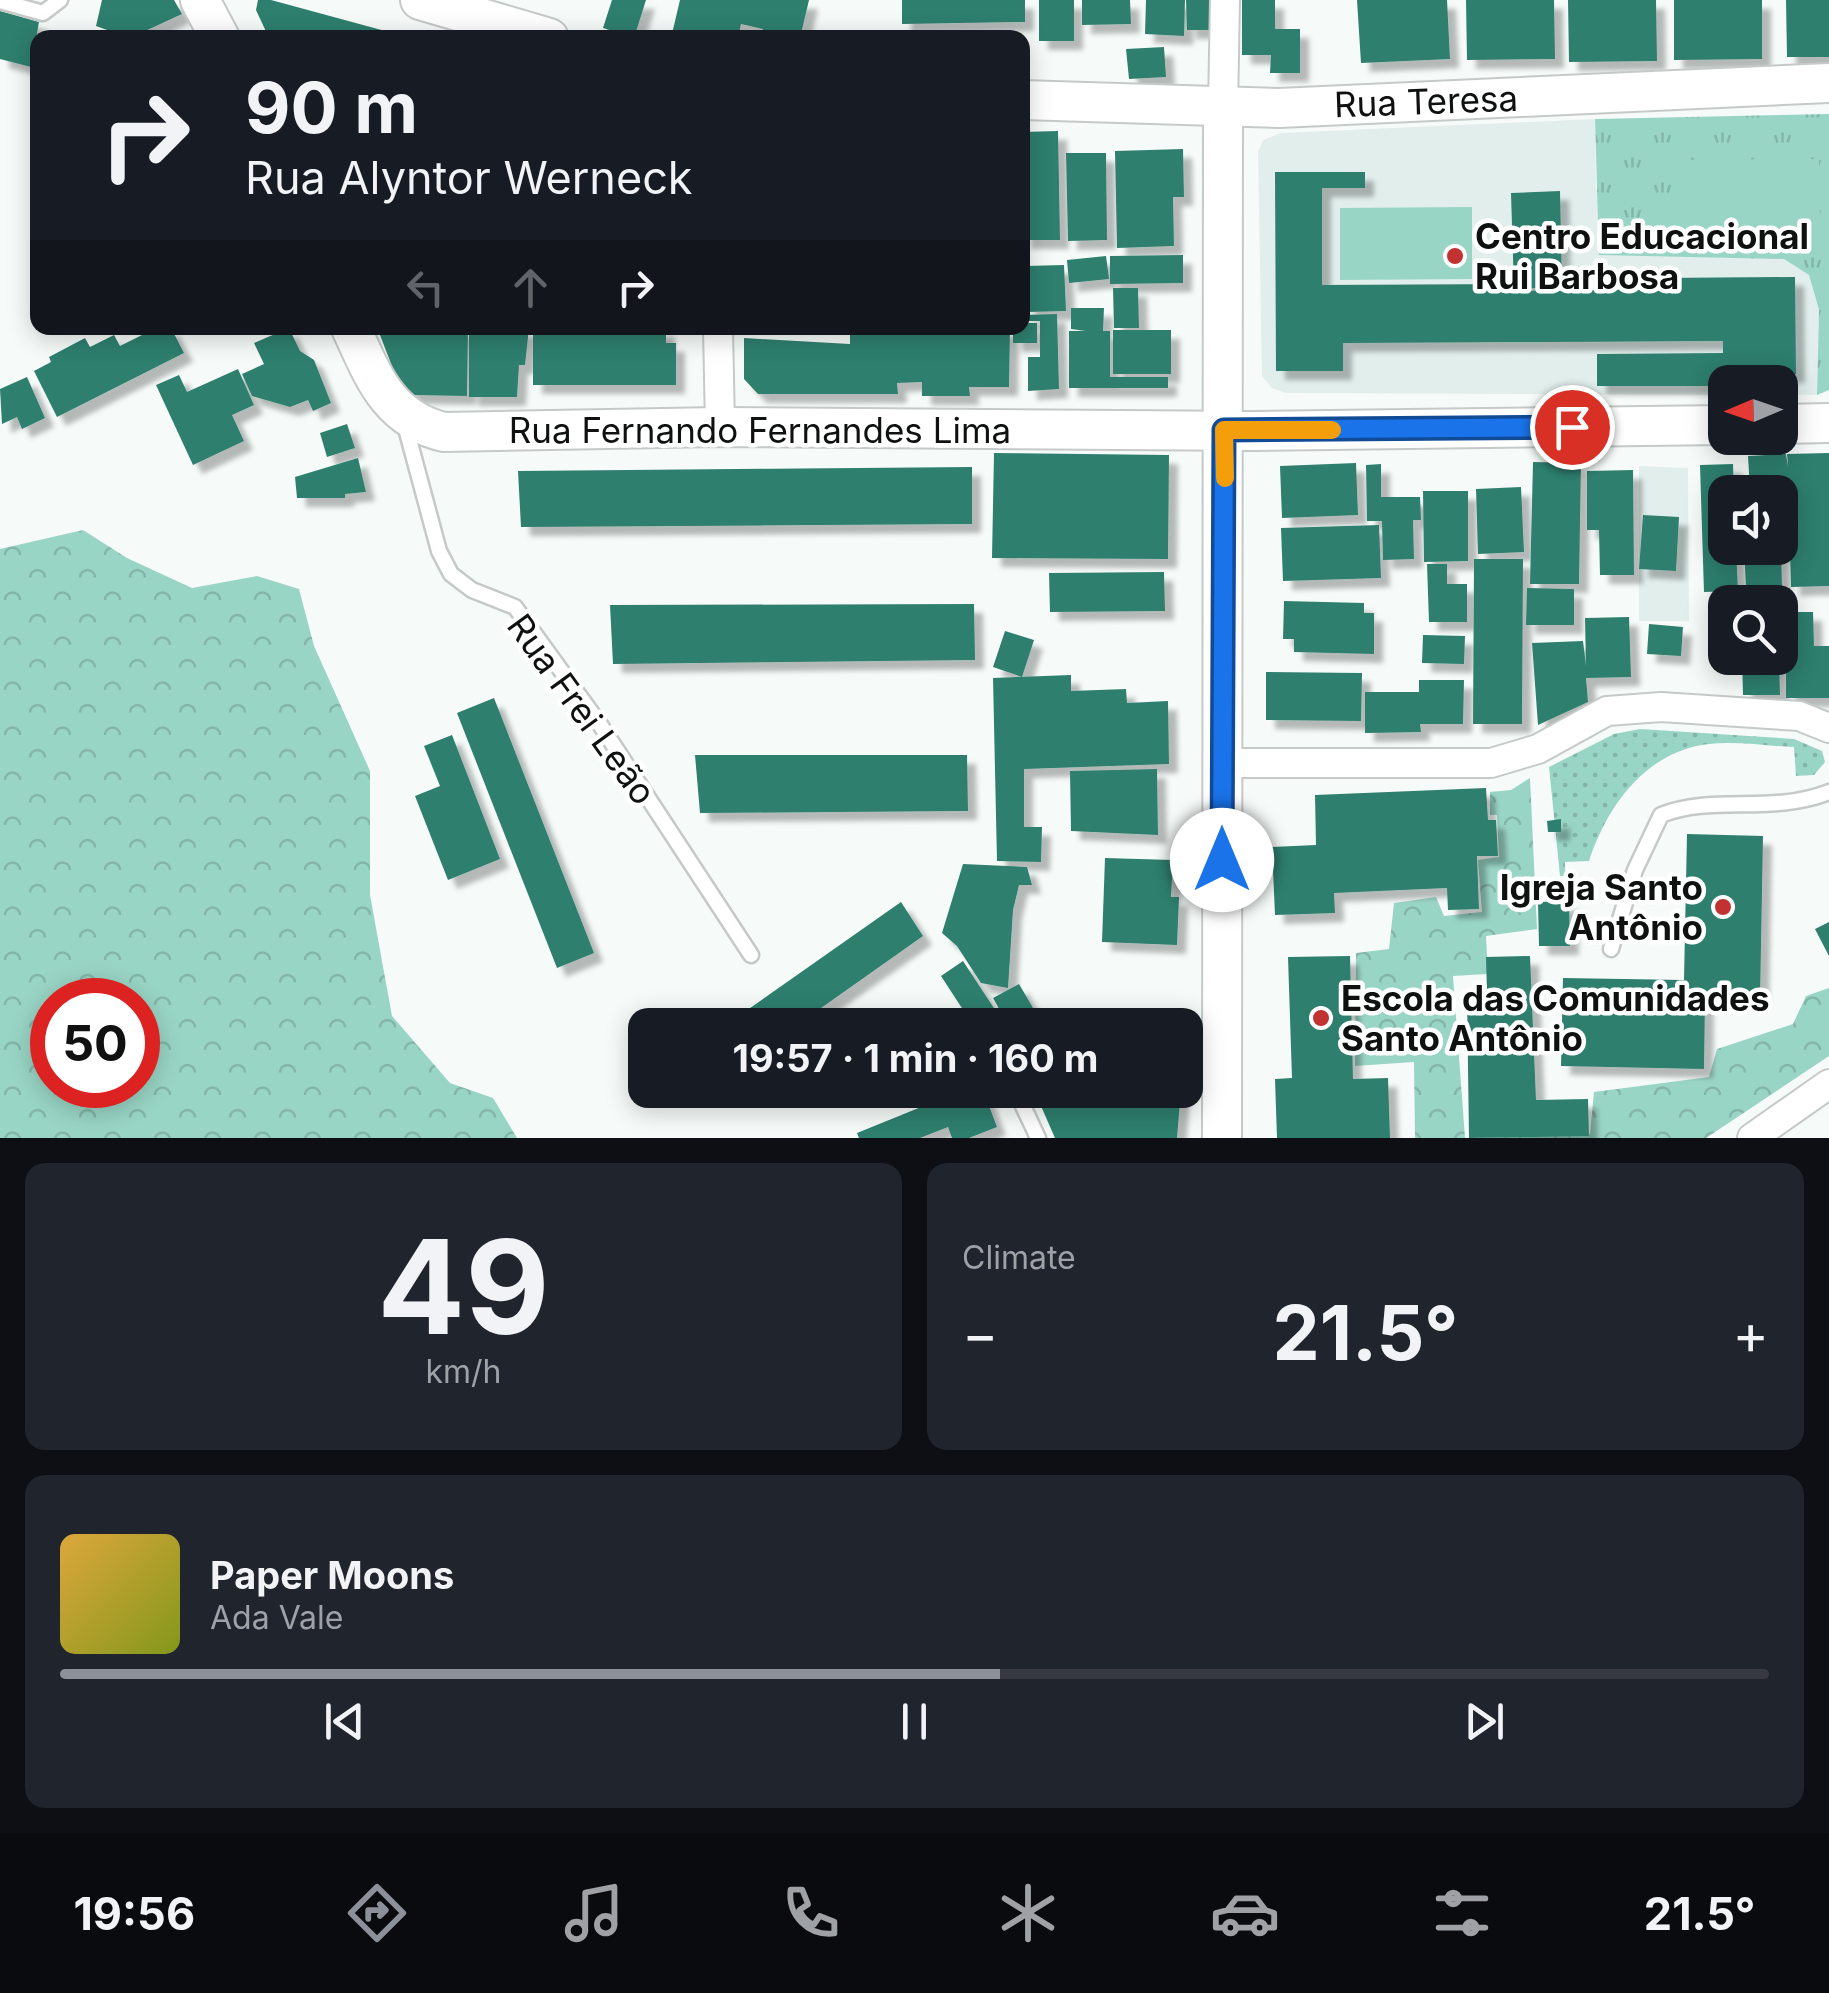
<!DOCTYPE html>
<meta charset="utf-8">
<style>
body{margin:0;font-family:Inter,sans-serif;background:#20242c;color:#f1f3f6;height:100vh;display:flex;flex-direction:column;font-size:38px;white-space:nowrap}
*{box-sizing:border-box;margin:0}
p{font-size:32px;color:#9ea1a6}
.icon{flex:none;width:55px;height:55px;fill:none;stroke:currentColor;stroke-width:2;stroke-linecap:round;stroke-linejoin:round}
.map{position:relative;height:1138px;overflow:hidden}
.sheet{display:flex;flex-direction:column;gap:25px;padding:25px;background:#0d0f14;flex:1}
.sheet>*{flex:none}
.hud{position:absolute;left:30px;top:30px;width:1000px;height:305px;border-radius:20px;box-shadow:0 5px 25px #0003;background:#171b24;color:#f1f3f6;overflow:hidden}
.needle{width:65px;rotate:268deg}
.fabs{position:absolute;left:1708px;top:365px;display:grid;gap:20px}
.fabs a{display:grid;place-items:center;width:90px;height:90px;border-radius:20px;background:#171b24;box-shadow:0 5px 25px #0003;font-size:50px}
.speed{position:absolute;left:30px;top:978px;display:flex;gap:20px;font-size:50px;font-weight:700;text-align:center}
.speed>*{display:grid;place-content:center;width:130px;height:130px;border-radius:50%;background:#171b24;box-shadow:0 5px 25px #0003;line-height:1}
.speed .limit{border:15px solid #d22;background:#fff;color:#111}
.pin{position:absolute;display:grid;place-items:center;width:85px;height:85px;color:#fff;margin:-42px;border:5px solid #fff;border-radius:50%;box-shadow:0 2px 10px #0007}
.me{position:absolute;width:110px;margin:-55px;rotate:0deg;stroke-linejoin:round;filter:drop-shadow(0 0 8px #0008)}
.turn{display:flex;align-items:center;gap:35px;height:210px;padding:0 50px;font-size:45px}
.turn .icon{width:130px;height:130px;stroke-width:2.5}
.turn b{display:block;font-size:70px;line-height:85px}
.lanes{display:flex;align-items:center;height:95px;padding:0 50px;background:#0003;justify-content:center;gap:50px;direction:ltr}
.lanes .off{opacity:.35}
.big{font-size:75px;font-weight:700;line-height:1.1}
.sheet .tile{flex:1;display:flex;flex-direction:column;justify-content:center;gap:15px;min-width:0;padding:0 35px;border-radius:20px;background:#20242c}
.sheet .dial{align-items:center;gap:0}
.dial b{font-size:130px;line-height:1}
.song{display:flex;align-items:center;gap:30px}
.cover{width:120px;height:120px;border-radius:15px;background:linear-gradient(135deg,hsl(40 70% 55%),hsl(70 70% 35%))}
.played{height:10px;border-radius:5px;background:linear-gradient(90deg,#8c9099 55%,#363941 55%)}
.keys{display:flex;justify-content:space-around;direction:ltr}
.heat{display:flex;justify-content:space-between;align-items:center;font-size:55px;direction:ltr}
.sheet .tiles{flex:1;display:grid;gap:25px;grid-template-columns:1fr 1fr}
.tile:last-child{grid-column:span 2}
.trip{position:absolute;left:628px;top:1008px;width:575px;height:100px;border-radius:20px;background:#171b24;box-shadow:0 5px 25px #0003;font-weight:700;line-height:100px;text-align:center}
.menu{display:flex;height:160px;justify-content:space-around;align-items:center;background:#090b0e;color:#9ea1a6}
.menu .icon{width:70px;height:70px}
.menu .on{color:#8c9099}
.menu b{font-size:45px;color:#f1f3f6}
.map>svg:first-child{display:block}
</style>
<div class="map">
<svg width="1829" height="1138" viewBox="0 0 1829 1138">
<defs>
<pattern id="grass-dots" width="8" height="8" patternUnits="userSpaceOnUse" patternTransform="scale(2.5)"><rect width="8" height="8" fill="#99d5c5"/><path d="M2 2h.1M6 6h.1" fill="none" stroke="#83b6a8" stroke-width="1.8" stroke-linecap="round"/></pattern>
<pattern id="forest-crowns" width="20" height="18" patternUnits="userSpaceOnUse" patternTransform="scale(2.5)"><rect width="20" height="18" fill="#99d5c5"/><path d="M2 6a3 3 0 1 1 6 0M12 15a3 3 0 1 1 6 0" fill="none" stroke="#83b6a8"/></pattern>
<pattern id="park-tufts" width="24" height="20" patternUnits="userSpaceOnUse" patternTransform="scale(2.5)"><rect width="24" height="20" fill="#99d5c5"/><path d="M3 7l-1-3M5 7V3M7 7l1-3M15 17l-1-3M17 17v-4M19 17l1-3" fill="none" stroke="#83b6a8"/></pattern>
<filter id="shadow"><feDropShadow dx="9" dy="9" stdDeviation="2.5" flood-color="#0004"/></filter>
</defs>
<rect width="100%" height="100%" fill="#f6fbf9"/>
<path fill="#e1eeeb" d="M1595,119L1596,190L1784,259L1809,275L1819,310L1817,395H1780V382H1725V395L1286,393L1272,388L1262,376L1258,152L1263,140L1281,133Z
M1639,466L1688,468L1689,621H1639Z"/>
<path fill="url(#grass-dots)" d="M1640,729L1794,739L1822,751L1825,762L1814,775L1796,776L1794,747C1767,746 1736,741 1709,744C1646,751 1607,806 1589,861L1565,862V876H1560L1549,767L1614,734Z"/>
<path fill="url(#forest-crowns)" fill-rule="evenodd" d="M83,530L127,558L192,588L257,576L299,589L314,646L370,771V895L392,1016L450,1083L493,1098L517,1138H0V549ZM52,1000H138V1085H52Z
M1530,778L1537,929L1486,936L1488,974L1453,976L1465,1138H1415L1414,1062L1355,1066L1356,953L1389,949L1394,903L1436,897L1444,916L1482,912L1478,860L1499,857L1497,815H1490V792L1511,790Z
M1829,988V1056L1706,1138H1482L1590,1134L1594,1092L1709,1077L1717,1049L1793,1024L1806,996Z"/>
<path fill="url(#park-tufts)" d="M1829,114V390L1817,395L1819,310L1809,275L1784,259L1599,255L1595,119Z"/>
<path fill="#99d5c5" d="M1819,159L1820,223L1677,225V160Z
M1472,207V279L1340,280V208Z"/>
<path fill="#2f7f6e" filter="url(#shadow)" d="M102,0H174L182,14L130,38L96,26Z
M258,0H271L411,38H269L256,10Z
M612,0H646L634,38L603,28Z
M680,0H809L800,38H761L763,29L741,24L738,38H671Z
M902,0H1025V22L902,24Z
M1039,0H1074V41H1039Z
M1082,0H1130L1131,24L1082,25Z
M1146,0H1185L1184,36L1145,34Z
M1186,0H1214V30H1187Z
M1242,0H1275V29H1300V73H1270L1271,55H1242Z
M1357,0H1447L1450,59L1361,63Z
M1466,0H1554L1555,59L1467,60Z
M1568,0H1656L1657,61L1569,62Z
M1674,0H1762V59L1674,60Z
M1786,0H1829V57H1787Z
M0,11L39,22L31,67L0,59Z
M1164,47L1166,77L1129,79L1126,49Z
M1058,131L1060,240H1022V132Z
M1183,149L1184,197H1173L1174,246L1117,248L1115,151Z
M1066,153H1106L1107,240L1068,241Z
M1275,172H1365V188H1322V285L1512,284V291L1658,289V278L1795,277L1796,374H1731V382L1725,386H1597V354L1723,353V341L1343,343V371H1276Z
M1560,191L1562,287L1514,289L1511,193Z
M1183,255V283L1110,284V256Z
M1106,256L1109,279L1069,283L1067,260Z
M1064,265L1066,311L1027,312L1025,266Z
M1113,288H1138L1139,328H1114Z
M1071,308H1104L1103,331H1110V377H1168V388H1069V331H1086L1071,329Z
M1057,314L1059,389L1028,391V357H1040V321H1023V315Z
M1022,323H1037V343H1013V328H1022Z
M156,328H171L184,353L57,417L34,371L51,362L49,357L85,338L90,347L114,335L120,346Z
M289,328L300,351L314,360L331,403L313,411L308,400L290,407L252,396L242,374L264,364L254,343Z
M397,328H468L467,396L413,395L398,382L380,335Z
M469,328H529L525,365H519L517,397H469Z
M533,328H666V343H676V385H533Z
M850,328H1010L1009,387H969L970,396H922V382L897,383L898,394H758L744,379V338L850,344Z
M1113,330H1171V374H1113Z
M238,369L254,405L232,415L244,441L193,465L156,385L179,375L187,392Z
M27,377L45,418L22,429L17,417L2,424L0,389Z
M347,424L355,448L327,457L320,433Z
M994,453L1169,455L1168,559L992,558Z
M1829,453V586L1791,587L1788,489L1750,491L1748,456L1786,454L1788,467L1787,454Z
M358,458L366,492L345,494V498H297L295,477Z
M1533,462L1581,463L1579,584H1530Z
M1356,463L1358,515L1282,518L1280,466Z
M1381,464V497H1420L1421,520H1413L1414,559L1383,560L1382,521H1367L1366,465Z
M1733,464L1734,492H1725V548H1736L1738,591L1704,592L1700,465Z
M972,467V524L521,527L518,471Z
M1633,470L1634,575H1600L1599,530H1587V471Z
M1521,487L1524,552L1478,554L1476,489Z
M1423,491H1468V561L1424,562Z
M1643,515L1679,517L1676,571L1639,569Z
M1379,525L1381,578L1283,581L1281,528Z
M1744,548H1781L1782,587L1746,588Z
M1474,559H1523L1522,724H1473Z
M1427,564H1447V584H1467V622H1429Z
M1164,572L1165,611L1050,612L1049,573Z
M1527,588L1574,589V625H1526Z
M1284,601L1364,603V613H1374V654L1294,652V639H1283Z
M974,604L975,660L613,664L610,605Z
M1786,612H1813L1814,646H1829V698H1786Z
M1629,617L1631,677L1586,678L1588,702L1538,725L1532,643L1583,641L1586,666L1585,618Z
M1649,624L1683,627L1681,656L1647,654Z
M1005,631L1034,640L1022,677L993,667Z
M1423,635L1465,636L1464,664L1422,663Z
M1742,658H1779L1780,695H1743Z
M1266,672L1362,673L1361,721L1266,720Z
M1071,675V691L1126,689L1127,703L1168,701L1169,764L1024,769V827H1042L1041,862L997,861L993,678Z
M1419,680H1464L1463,724H1420L1421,732L1365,733V692H1419Z
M494,698L594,953L557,968L457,713Z
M452,735L500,859L448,880L415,796L440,786L424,746Z
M695,755H967L968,811L700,813Z
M1157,769L1158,835L1071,831L1070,771Z
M1486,788L1488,820H1496L1498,856H1477L1479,909L1448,910L1447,888L1334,893L1335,913L1275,915L1272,847L1316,845L1315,795Z
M1561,819V832H1548L1547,821Z
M1687,834L1763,836L1760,1000H1705L1704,1069L1561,1066L1563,978L1684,980Z
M1105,858L1173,860L1171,897H1179L1177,945L1102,942Z
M963,864L1027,867L1032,885H1019L1013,910L1008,988L981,983L957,946L942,933Z
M1569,901L1570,946H1539L1538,902Z
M901,902L923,936L797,1025H726Z
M1829,922V956L1815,929Z
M1350,956L1353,1079L1388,1078L1390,1138H1277L1275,1079L1292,1078L1288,957Z
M1530,956L1536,1100L1588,1099L1589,1136L1469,1138L1467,994L1487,993L1486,957Z
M963,961L1005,1025H973L941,976Z
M1019,984L1036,1013L1008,1025L993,998Z
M963,1090H983L997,1127L969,1138H952L948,1127L920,1138H859L857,1133Z
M1034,1090H1181L1177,1138H1055Z"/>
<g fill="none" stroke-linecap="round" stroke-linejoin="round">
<defs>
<path id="service" d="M0,1L43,13L60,0
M404,421L439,551L451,574L472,590L515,607L599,723L751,955
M1611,949L1635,870L1661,815C1714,794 1770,815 1829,792
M1016,1091L1038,1138"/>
<path id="minor" d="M1223,107L1225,0
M718,328L720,427
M1222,763H1491L1538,749L1607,711L1661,707L1799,716L1829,728
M1752,1138L1829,1084"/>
<path id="secondary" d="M200,0L220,38
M420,0L549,38
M1022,100L1279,108L1829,83
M351,328C373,376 388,419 444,432L720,427L1256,431L1725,425
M1780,424L1829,423
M1222,1138L1223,107"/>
</defs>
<use href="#service" stroke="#c5cac8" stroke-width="19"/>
<use href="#minor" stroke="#c5cac8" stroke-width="32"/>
<use href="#secondary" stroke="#c5cac8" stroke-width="42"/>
<use href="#service" stroke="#fff" stroke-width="14"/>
<use href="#minor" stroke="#fff" stroke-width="28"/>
<use href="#secondary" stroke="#fff" stroke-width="38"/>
</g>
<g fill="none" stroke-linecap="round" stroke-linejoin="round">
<defs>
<path id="route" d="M1222,860L1224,430L1572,427"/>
</defs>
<use href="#route" stroke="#114b97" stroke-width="25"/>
<use href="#route" stroke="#1a73e8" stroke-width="18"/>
<path stroke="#f59e0b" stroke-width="18" d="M1225,478L1224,430H1332"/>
</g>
<g fill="#c13231" stroke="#fff" stroke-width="4">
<circle cx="1455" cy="256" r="10"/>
<circle cx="1723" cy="907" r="10"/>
<circle cx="1321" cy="1018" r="10"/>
</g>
<g text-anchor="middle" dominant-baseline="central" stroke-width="9" stroke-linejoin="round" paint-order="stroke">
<g font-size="35" fill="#0f1110" stroke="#fff">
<text transform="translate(1426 101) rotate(-2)">Rua Teresa</text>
<text x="760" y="430">Rua Fernando Fernandes Lima</text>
<text transform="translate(582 709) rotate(54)">Rua Frei Leão</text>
</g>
<g font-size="35" font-weight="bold" fill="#0f1110" stroke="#fff" text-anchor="start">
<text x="1475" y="236">Centro Educacional<tspan x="1475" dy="40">Rui Barbosa</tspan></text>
<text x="1703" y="887" text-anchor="end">Igreja Santo<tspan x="1703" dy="40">Antônio</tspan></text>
<text x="1341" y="998">Escola das Comunidades<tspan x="1341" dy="40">Santo Antônio</tspan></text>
</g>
</g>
</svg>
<div class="fabs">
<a><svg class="needle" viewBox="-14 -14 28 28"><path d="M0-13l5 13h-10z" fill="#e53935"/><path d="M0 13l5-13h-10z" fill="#9ea1a6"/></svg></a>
<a><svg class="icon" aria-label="sound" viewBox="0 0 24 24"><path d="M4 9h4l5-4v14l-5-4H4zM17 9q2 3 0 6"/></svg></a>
<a><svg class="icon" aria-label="search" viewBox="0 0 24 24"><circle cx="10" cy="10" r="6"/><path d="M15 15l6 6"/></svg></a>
</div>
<div class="speed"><div class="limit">50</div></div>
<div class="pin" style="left:1572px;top:427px;background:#d93025"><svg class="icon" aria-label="arrive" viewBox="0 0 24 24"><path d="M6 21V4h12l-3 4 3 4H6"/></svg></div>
<svg class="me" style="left:1222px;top:860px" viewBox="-20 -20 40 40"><circle r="19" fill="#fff"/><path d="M0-13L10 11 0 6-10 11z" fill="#1a73e8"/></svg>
<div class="trip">19:57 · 1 min · 160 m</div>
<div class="hud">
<div class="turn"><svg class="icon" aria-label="right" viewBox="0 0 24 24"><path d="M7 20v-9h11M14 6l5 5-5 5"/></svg><div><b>90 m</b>Rua Alyntor Werneck</div></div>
<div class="lanes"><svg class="icon off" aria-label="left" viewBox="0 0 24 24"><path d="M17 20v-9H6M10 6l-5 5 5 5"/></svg><svg class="icon off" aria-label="ahead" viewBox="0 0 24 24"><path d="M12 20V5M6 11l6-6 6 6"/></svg><svg class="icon" aria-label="right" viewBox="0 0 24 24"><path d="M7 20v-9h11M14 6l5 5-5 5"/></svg></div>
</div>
</div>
<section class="sheet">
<div class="tiles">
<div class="tile dial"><b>49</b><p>km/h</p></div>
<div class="tile"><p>Climate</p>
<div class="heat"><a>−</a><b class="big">21.5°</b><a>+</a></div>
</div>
<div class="tile">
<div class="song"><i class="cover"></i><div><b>Paper Moons</b><p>Ada Vale</p></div></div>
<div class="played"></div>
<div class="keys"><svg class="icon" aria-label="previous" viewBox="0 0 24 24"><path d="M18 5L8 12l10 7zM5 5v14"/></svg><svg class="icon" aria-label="pause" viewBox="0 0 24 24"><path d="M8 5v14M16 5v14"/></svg><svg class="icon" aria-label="next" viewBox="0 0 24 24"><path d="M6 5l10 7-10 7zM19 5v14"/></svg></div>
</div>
</div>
</section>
<nav class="menu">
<b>19:56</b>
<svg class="icon on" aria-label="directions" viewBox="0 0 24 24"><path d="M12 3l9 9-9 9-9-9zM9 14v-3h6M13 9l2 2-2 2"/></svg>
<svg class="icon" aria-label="music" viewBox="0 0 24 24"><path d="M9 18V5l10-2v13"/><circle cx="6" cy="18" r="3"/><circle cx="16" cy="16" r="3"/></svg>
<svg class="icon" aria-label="phone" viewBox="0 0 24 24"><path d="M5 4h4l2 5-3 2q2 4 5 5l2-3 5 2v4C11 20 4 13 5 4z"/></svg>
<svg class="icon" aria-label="climate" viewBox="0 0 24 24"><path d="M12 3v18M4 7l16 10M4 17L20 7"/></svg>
<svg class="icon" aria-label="car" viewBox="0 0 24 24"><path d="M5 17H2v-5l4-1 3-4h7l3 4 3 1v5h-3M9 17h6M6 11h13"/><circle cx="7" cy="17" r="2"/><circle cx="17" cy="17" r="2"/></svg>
<svg class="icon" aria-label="filters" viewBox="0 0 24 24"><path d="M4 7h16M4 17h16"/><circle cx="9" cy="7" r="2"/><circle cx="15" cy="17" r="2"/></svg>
<b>21.5°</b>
</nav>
